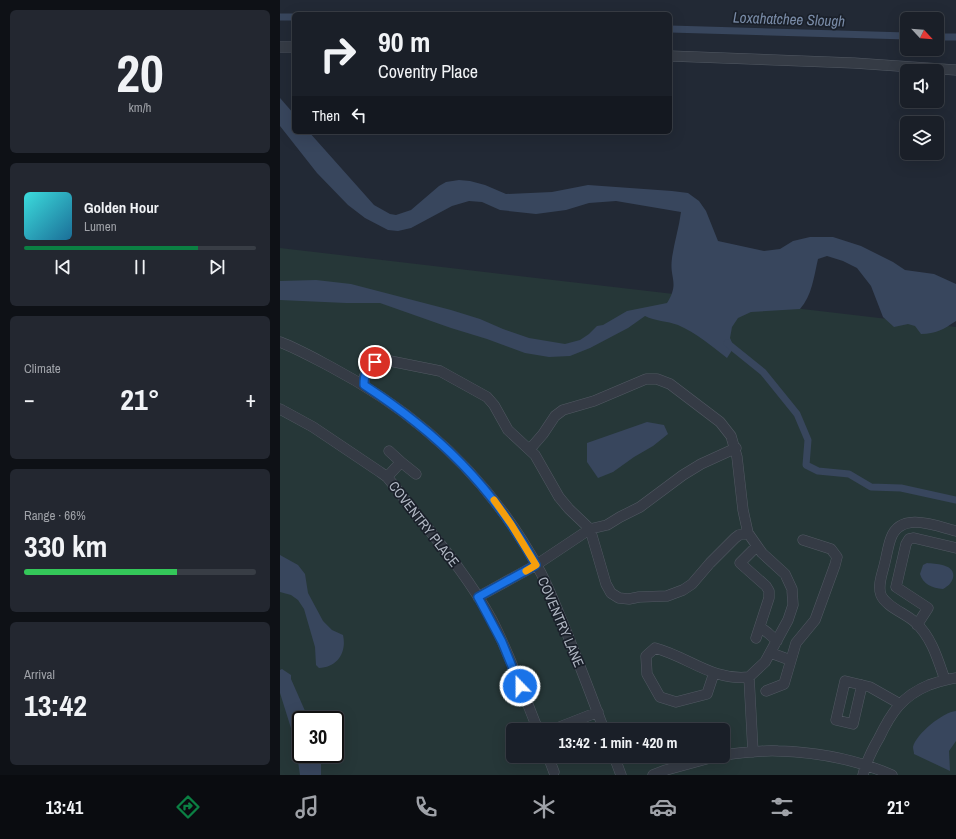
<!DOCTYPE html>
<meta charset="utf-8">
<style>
body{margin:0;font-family:"Archivo Narrow",sans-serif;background:#232730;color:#f1f3f6;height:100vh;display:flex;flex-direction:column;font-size:15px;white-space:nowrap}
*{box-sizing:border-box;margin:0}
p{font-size:13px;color:#9fa2a8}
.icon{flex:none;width:22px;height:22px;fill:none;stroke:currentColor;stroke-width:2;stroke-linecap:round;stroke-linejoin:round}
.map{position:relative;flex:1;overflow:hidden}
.panel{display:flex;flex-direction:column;gap:10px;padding:10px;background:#0e1116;width:280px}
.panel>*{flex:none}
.top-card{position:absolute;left:12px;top:12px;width:380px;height:122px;border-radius:6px;box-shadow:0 4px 16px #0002,0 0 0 1px #383d45;background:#1a1f28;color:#f1f3f6;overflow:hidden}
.needle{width:26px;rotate:116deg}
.tools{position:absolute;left:620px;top:12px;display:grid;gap:8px}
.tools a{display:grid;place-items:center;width:44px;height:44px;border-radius:6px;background:#1a1f28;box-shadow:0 4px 16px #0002,0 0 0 1px #383d45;font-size:20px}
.speed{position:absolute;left:12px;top:711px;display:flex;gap:8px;font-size:20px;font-weight:700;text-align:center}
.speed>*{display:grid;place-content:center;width:52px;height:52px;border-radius:50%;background:#1a1f28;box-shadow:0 4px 16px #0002,0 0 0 1px #383d45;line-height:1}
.speed .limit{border:2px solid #111;border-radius:6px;background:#fff;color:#111}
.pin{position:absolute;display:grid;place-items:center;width:34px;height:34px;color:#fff;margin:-17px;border:2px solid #fff;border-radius:50%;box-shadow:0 1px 4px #0007}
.me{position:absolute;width:44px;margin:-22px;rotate:338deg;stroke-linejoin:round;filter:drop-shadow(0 0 3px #0008)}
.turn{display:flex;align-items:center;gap:14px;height:84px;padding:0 20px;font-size:18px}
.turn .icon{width:52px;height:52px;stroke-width:2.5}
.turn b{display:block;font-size:28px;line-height:34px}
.then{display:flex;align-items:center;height:38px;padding:0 20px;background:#0003;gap:8px;font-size:15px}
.big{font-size:30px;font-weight:800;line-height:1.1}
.panel .tile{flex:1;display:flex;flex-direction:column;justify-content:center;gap:6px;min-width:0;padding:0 14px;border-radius:6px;background:#232730}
.panel .dial{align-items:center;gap:0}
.dial b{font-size:52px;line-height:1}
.song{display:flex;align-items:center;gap:12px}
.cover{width:48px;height:48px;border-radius:6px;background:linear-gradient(135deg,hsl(180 70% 55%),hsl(200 70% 35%))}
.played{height:4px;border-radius:2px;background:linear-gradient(90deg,#0b8043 75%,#383d45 75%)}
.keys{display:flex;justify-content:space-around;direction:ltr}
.heat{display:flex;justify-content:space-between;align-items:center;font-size:22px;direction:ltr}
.charge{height:6px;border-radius:3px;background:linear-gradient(90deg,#34c759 66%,#383d45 0)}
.trip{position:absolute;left:226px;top:723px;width:224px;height:40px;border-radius:6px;background:#1a1f28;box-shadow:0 4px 16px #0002,0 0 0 1px #383d45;font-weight:800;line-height:40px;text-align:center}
.tabs{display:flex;height:64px;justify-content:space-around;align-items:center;background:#0a0c10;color:#9fa2a8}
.tabs .icon{width:28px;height:28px}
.tabs .current{color:#0b8043}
.tabs b{font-size:18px;color:#f1f3f6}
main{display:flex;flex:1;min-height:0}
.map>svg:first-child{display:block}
</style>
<main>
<section class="panel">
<div class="tile dial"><b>20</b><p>km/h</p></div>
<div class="tile">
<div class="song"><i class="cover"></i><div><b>Golden Hour</b><p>Lumen</p></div></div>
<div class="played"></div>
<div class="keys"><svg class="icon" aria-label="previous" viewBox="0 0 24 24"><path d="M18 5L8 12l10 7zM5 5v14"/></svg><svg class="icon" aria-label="pause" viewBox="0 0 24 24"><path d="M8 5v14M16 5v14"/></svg><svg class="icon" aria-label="next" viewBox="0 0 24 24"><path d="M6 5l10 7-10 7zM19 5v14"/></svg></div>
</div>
<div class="tile"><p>Climate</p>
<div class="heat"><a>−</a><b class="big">21°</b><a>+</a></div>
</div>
<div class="tile"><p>Range · 66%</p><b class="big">330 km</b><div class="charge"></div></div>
<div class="tile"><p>Arrival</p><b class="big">13:42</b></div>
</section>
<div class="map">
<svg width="676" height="775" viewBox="0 0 676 775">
<rect width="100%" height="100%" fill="#222935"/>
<path fill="#263738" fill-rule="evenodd" d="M0,248L676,327V775H0ZM21,720H55V754H21ZM233,730H443V756H233Z"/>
<path fill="#38465d" d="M0,98L14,114V132H29L94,205L110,214L116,215L131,210L159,186L166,182L179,180L190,181L205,185L226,194L272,192L308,185L392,191L408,193L419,201L426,211L438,241L484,251L500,249L513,241L530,237H553L581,246L613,262L625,270L654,274L676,284V321C664,329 656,334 641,334L635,326L628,324L614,327L603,317L591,286L577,268L563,261L547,256L538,259C534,276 532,296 520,309L471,312L458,318L452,327L450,338L454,347L447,358C432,346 416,333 398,325C387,321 375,321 365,316L348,328L310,348L290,356L269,357L245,353L207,339L171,328L100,303H66L0,300V281L36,280L71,284L171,310L200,319L223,329L249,338L285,344L300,340L309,334L317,326L323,325L347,311L387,303C400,282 389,279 392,258C394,243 399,228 401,212L336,201L309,203L286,210L256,214L220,210L202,202L189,201L172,206L131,228L118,231L108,230L85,218L68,205L37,173L0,126Z
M367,422L384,425L388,434L373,446L354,457L333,472L318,478L307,462V443Z
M0,555L18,565L25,574L28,593L43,621L52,630L63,635C67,653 57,667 39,668L36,665L35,647L24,609L18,600L11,595L0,592Z
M647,563C656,564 676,564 673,578C671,584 668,586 663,589C652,588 643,584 640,574L643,565Z
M2,669L11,675V679L29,720H21V754H39L41,764V775H20L15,741L0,693V670Z
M676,711V741L669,751L670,771L634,754C634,752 633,749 633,747C636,734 663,712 676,711Z"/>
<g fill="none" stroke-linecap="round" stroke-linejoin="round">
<path stroke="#38465d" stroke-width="7" d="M0,17H14
M390,29L627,36
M657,37H676
M447,343L483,372L517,414L528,440L526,465L538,471L569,474L591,487L621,488L676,500"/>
<defs>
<path id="minor" d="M0,47H14
M390,56L574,63L676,70
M0,342C18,349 34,358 51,367C142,415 213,482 261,573C273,597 282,621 292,646C303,674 314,702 324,730
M84,385V378L87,369L95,362L105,360L160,371L207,397L214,405L228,430L255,455L279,497L289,509L310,529L326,584L331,593L339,598L349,599L359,597L387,596L403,590L412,584L430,563L455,538L459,535L468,533
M0,409L33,427L100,472L107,477L116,488C149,531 186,572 212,620C230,655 243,693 258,730
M250,449L263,434L275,416L283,410L314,401L366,379H377L390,384L440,422L451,436L457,457L463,510L468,533L482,553L505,574L512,589L513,605L508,620L485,662L469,677L473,752
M121,462L136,474
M107,477L121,462L109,451
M198,597L256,565L310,529L327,525L340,517L360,507L403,475L421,464L456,448
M637,625L648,608L616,587L626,544L629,539L634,538L676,548
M480,627L488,633L497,641
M476,638L489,598V591L486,586L460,563L477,546
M491,653L510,660
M434,673L427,694L396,702L380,697L367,674L366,656L375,648C409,657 432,681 469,677
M665,680C658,660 652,638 636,623C627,614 606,607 601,595C597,585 603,572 605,562C607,554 608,546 611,538C621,511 656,526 676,531
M582,685L573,724L556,720L565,681L590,687L620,704
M486,691L504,684L516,643L535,620L555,565L557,557L551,549L523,540
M272,730L318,712
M443,755C461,753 480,750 498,751C537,752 577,760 612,775
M268,756L274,772
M334,756L341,775
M373,775L386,770L437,756
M583,775C586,762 592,750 599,738C611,713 622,696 649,685C658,682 666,679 676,678"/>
</defs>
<use href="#minor" stroke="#525963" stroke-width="11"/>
<use href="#minor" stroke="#353b45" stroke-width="10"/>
</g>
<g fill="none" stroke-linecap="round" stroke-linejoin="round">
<defs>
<path id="route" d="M95,362C86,368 84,375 84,385C159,434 212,486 256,565L198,597L222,642L240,686"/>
</defs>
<use href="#route" stroke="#114b97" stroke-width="10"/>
<use href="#route" stroke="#1a73e8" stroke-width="7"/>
<path stroke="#f59e0b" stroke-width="7" d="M214,500L231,524L256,565L246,571"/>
</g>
<g text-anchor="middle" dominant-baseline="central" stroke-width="3.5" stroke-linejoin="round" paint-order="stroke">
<g font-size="14" fill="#afb6c2" stroke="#1a202a">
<text transform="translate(144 524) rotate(52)">COVENTRY PLACE</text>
<text transform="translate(281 622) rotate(67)">COVENTRY LANE</text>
</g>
<g font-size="15" font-style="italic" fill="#7a8ca8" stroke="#1a202a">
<text transform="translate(509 19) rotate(2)">Loxahatchee Slough</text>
</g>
</g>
</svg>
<div class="tools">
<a><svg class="needle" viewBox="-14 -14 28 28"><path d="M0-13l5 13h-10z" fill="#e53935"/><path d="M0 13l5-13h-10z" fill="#9fa2a8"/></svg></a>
<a><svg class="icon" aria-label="sound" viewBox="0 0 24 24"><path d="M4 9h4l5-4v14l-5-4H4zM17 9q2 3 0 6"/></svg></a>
<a><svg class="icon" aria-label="layers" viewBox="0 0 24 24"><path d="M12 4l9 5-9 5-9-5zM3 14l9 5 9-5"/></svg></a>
</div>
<div class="speed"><div class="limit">30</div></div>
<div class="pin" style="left:95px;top:362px;background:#d93025"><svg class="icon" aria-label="arrive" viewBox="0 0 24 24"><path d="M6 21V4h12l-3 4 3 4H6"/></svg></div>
<svg class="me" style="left:240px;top:686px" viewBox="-20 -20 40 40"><circle r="17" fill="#1a73e8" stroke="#fff" stroke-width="3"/><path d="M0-11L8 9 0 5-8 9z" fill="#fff"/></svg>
<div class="trip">13:42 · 1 min · 420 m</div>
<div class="top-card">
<div class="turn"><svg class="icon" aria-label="right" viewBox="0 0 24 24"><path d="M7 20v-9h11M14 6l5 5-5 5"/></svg><div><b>90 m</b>Coventry Place</div></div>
<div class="then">Then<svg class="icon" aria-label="left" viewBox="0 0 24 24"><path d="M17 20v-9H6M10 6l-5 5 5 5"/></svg></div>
</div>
</div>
</main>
<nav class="tabs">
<b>13:41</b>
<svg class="icon current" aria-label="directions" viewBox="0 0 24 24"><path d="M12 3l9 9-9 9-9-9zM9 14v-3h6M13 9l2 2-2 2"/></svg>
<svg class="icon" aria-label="music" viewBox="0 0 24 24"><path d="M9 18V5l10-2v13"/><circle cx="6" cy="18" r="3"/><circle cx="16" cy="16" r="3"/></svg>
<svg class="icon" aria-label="phone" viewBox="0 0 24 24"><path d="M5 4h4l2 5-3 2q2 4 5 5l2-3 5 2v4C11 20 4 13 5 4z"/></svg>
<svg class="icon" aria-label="climate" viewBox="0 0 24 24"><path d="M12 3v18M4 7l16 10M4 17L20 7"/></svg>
<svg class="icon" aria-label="car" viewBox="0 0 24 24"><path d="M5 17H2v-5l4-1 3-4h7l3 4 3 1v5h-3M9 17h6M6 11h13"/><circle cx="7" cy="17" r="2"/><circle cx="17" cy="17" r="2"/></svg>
<svg class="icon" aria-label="filters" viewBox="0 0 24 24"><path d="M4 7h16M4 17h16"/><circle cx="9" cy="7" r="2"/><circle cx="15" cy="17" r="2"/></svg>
<b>21°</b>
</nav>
